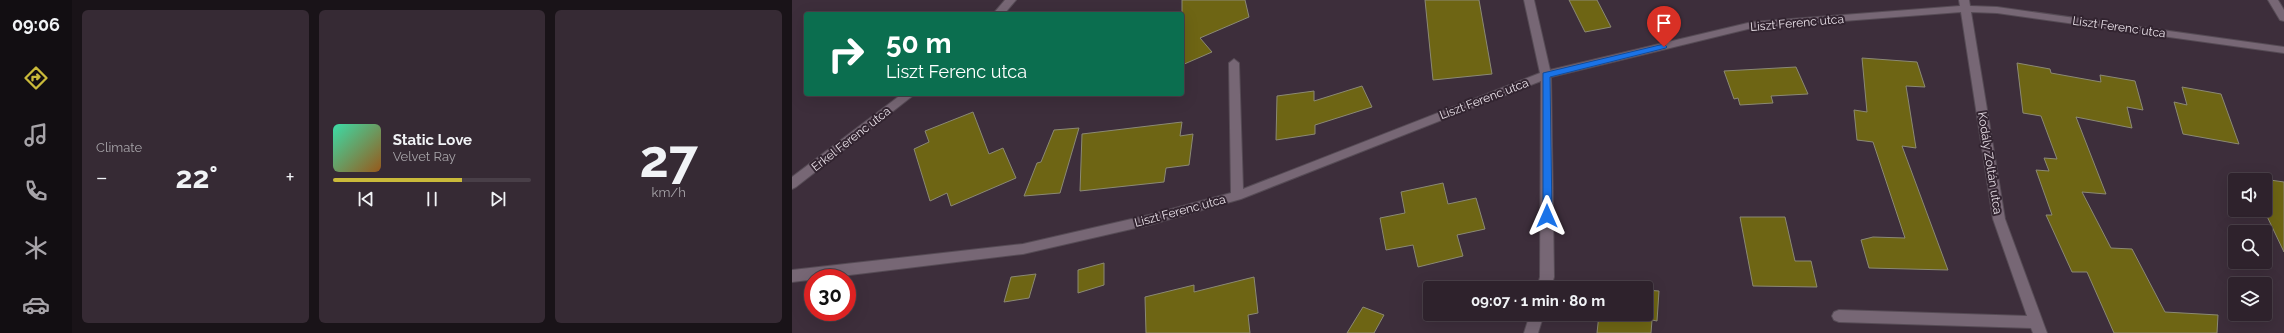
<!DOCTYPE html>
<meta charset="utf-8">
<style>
body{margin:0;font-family:Raleway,sans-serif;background:#362a34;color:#f1f3f6;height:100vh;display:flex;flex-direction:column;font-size:15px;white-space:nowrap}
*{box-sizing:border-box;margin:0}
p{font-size:13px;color:#a7a4a9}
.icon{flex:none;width:22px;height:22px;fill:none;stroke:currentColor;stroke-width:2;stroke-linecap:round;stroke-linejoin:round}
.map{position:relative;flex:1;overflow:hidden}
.sheet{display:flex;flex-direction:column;gap:10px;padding:10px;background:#191318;width:720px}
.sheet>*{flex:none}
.banner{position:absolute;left:12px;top:12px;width:380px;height:84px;border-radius:4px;box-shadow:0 4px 16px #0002,0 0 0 1px #493f48;background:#0b6e4f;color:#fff;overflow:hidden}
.controls{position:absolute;left:1436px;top:173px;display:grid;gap:8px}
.controls a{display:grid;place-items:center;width:44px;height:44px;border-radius:4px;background:#2e222c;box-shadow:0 4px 16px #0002,0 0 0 1px #493f48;font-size:20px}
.speed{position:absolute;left:12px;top:269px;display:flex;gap:8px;font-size:20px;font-weight:700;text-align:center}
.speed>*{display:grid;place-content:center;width:52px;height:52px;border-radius:50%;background:#2e222c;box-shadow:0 4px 16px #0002,0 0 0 1px #493f48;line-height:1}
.speed .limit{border:6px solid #d22;background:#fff;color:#111}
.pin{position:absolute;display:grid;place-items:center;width:34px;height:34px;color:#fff;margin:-41px -17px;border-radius:50% 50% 50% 0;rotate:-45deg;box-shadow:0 0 4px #0007}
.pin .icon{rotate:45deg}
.me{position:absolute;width:44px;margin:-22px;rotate:0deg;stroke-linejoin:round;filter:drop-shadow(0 0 3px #0008)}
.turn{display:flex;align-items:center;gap:14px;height:84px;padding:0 16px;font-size:18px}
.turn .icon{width:52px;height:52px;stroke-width:2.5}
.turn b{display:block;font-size:28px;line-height:34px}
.big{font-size:30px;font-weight:700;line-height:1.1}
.sheet .tile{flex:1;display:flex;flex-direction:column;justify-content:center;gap:6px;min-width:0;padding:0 14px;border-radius:6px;background:#362a34}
.sheet .dial{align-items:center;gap:0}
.dial b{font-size:52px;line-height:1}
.song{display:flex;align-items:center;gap:12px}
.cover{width:48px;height:48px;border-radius:6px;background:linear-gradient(135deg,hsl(160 70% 55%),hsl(30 70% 35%))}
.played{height:4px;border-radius:2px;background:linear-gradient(90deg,#caba3a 65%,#493f48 65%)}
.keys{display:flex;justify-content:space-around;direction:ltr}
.heat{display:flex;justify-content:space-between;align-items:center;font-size:22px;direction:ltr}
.sheet .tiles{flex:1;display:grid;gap:10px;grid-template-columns:repeat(3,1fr)}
.trip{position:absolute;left:631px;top:281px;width:230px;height:40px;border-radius:4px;background:#2e222c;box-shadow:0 4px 16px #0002,0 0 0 1px #493f48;font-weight:700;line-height:40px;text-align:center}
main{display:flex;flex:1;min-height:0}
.tabs{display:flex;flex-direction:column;width:72px;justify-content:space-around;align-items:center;background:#120e12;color:#a7a4a9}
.tabs .icon{width:28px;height:28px}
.tabs .selected{color:#caba3a}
.tabs b{font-size:18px;color:#f1f3f6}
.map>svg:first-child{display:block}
</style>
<main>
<nav class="tabs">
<b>09:06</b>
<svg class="icon selected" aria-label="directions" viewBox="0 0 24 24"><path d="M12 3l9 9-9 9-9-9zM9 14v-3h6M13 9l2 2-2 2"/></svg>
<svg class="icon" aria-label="music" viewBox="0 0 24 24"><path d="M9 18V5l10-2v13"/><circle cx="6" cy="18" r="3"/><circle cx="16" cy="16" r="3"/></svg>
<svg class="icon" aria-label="phone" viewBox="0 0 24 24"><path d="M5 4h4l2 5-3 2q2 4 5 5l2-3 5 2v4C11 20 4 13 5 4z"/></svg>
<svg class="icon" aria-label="climate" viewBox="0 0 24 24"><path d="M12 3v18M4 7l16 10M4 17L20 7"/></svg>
<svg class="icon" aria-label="car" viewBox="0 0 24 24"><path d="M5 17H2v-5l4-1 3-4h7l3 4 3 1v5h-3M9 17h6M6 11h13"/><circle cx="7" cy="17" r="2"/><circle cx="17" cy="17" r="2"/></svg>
</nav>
<section class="sheet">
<div class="tiles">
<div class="tile"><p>Climate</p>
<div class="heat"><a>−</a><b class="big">22°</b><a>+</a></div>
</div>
<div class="tile">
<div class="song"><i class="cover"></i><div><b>Static Love</b><p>Velvet Ray</p></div></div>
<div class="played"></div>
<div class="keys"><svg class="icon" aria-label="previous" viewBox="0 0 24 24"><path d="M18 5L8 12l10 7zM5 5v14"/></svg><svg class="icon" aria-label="pause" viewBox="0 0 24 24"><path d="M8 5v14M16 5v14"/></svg><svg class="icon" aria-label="next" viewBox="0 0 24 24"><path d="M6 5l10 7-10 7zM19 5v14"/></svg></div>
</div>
<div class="tile dial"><b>27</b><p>km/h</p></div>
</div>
</section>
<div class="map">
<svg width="1492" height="333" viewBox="0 0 1492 333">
<rect width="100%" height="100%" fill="#3d2e3b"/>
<path fill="#6e6514" stroke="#8b8974" d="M390,0H453L457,17L408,38L420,52L390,65Z
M633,0H687L700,74L641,80Z
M777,0H805L819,27L793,32Z
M1070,58L1125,62L1133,87L1114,86L1124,148L1110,146L1156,270L1077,268L1069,240L1081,237L1113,238L1081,142L1065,140L1062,110L1075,112Z
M1225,63L1258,69L1259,73L1309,82L1308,75L1343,81L1351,110L1335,107L1340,128L1284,117L1314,194L1290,192L1319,248L1340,249L1373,312L1426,315L1425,333H1322L1295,272H1280L1254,215H1260L1244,170L1257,171L1252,158L1265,159L1249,116L1231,113Z
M1004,67L1016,94L979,96L981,103L948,105L946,98L942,99L932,71Z
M570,86L580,107L523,125V134L484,140L485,96L522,91V101Z
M1390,87L1429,94L1447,144L1391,134L1382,102L1395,105Z
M181,112L197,154L211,148L224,178L159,206L155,193L138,201L122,149L137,142L133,131Z
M390,122L388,136L401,134L397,165L374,168L372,182L288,191L290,134Z
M287,128L268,193L232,196L245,163L249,162L262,130Z
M1457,177L1492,182V252L1472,210L1473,180H1458Z
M651,183L656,204L684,198L693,229L665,235L671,256L626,267L621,245L594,250L588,218L613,213L609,192Z
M948,217H993L1003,261H1019L1025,287L961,286Z
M312,263V285L286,293V270Z
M244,274L237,298L212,302L219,277Z
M462,277L466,313L456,315L458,333H354L353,297L402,285V292Z
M806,283L841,288H805Z
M854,290L867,291L865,321L860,320L859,333H805L807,314H854Z
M571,307L592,315L582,333H555Z"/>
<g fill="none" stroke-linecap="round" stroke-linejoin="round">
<defs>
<path id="street" d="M213,0H224L212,14H201Z
M732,0H742L758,70L960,22L1168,6L1167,0H1177L1178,6L1205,7L1492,47V53L1205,13L1179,12L1213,219L1255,333H1241L1239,328L1047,322L1042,320L1040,316L1042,312L1047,310L1235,316L1201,219L1169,12L960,28L759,77L762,277L759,288H745L748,277L749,81L449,199L357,225L231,254L0,282V270L231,244L357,215L439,193L437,63L442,59L447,63L451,189L748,73Z
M1476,0H1486L1492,10V21L1488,20Z
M110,94H123L4,187L0,189V177Z
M738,314H752L746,333H732Z"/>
</defs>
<use href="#street" stroke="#564b55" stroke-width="2"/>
<use href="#street" fill="#776775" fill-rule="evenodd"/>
</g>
<path fill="#1a73e8" stroke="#114b97" d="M872,44L875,47L874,48L758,77L760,216L758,219H751V73Z"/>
<g text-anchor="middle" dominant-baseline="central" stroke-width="4" stroke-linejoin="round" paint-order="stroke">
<g font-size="12" fill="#e9e0e8" stroke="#322430">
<text transform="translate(1005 23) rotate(-5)">Liszt Ferenc utca</text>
<text transform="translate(1327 27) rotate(8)">Liszt Ferenc utca</text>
<text transform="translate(692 99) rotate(-21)">Liszt Ferenc utca</text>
<text transform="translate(59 139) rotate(-38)">Erkel Ferenc utca</text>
<text transform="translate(1198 163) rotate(81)">Kodály Zoltán utca</text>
<text transform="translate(388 211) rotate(-15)">Liszt Ferenc utca</text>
</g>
</g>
</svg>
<div class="controls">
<a><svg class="icon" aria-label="sound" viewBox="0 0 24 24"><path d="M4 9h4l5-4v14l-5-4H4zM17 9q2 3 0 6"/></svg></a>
<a><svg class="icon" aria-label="search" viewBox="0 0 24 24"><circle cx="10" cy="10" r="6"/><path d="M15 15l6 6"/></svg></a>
<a><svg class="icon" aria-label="layers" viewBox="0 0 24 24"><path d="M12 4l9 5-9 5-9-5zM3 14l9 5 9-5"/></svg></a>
</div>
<div class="speed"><div class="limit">30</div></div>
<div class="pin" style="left:872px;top:47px;background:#d93025"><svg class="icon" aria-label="arrive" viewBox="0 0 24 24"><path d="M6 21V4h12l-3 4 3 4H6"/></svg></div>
<svg class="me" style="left:755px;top:216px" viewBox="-20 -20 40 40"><path d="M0-17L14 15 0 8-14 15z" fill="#1a73e8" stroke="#fff" stroke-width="4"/></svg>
<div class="trip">09:07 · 1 min · 80 m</div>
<div class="banner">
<div class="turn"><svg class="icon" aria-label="right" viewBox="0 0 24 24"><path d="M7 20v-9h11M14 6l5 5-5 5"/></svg><div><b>50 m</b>Liszt Ferenc utca</div></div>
</div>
</div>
</main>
